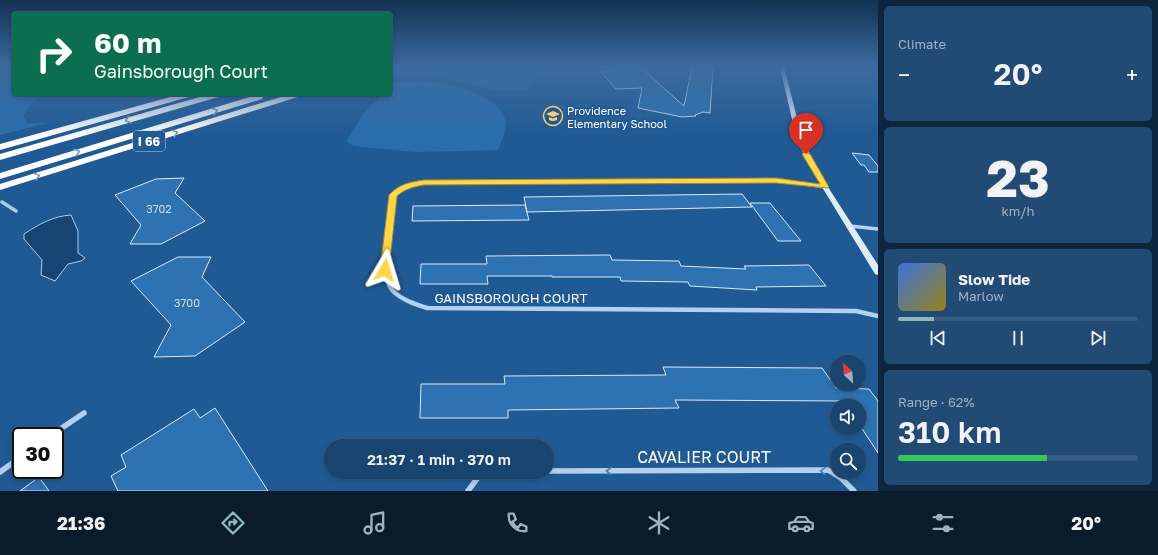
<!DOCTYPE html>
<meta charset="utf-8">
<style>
body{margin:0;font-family:"Golos Text",sans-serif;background:#214b74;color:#f1f3f6;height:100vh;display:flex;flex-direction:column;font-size:15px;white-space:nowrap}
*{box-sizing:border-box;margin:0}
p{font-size:13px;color:#9fb0c3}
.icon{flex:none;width:22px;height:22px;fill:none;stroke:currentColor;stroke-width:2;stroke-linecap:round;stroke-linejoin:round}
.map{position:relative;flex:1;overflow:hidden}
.details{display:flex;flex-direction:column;gap:6px;padding:6px;background:#0d253d;width:280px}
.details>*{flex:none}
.guide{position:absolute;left:12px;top:12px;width:380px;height:84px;border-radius:4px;box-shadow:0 2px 6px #0003,0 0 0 1px #365c82;background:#0b6e4f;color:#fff;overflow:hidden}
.needle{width:26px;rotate:334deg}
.tools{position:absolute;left:830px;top:355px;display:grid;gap:8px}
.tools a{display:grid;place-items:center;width:36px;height:36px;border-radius:50%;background:#18446f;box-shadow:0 2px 6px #0003,0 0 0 1px #365c82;font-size:20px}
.speed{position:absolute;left:12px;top:427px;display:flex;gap:8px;font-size:20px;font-weight:700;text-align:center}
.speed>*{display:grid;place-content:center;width:52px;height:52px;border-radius:50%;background:#18446f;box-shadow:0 2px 6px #0003,0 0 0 1px #365c82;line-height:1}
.speed .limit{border:2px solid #111;border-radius:6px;background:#fff;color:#111}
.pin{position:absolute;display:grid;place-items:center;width:34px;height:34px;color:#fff;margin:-41px -17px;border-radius:50% 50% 50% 0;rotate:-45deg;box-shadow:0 0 4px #0007}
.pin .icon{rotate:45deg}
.me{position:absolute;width:44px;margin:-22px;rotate:7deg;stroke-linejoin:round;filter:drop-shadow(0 0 3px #0008)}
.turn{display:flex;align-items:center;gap:14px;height:84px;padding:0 16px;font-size:18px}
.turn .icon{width:52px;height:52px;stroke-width:2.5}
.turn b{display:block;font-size:28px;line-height:34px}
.big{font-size:30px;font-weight:600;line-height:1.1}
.details .widget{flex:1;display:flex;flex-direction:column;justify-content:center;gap:6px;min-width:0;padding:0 14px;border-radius:6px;background:#214b74}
.details .dial{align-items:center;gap:0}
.dial b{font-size:52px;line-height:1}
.song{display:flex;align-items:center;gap:12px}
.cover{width:48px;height:48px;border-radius:6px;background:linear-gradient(135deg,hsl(220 70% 55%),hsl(50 70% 35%))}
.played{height:4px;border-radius:2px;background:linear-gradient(90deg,#8bbbb9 15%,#365c82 15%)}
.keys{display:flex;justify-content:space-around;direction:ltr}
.heat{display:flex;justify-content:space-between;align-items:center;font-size:22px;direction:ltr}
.charge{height:6px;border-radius:3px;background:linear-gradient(90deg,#34c759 62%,#365c82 0)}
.trip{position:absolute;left:324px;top:439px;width:230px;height:40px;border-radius:20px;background:#18446f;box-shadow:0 2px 6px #0003,0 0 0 1px #365c82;font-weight:600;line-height:40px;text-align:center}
.tab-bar{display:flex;height:64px;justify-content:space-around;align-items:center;background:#0a1b2c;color:#9fb0c3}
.tab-bar .icon{width:28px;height:28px}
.tab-bar .on{color:#8bbbb9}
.tab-bar b{font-size:18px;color:#f1f3f6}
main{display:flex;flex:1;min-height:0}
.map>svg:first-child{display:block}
</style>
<main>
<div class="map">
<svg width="878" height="491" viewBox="0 0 878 491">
<rect width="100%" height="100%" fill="#205a94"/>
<path fill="#296dac" d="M0,67H14V94H42L33,102L23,115L27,123H47L0,135Z
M435,67H542L527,90C495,95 458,80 427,72Z
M427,81C449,84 496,94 505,118C509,127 501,141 498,150L415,152L353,146L346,141L364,113L383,94H390V86L394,82Z"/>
<path fill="#164473" stroke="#a6cdef" d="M71,215L78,231V253L85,258L81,261L68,264L55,281L41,275L42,260L24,239V234C39,224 54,216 71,215Z"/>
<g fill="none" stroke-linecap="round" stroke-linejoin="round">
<path stroke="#a6cdef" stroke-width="3.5" d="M2,202L16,211"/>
</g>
<path fill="#2f72b1" stroke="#d9eafa" d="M606,67H640L684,106L692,67H713L710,113L703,112L695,115L696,116L682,117L638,108L642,88L616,89L601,72H610Z
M852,153L869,155L878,166V172H869L864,165H861Z
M184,178L175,193L205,221L161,244H130L141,225L115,195L156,179Z
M742,194L752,207L527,212L524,197Z
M750,203H770L801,241H778Z
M525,205L529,220L412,221L413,206Z
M610,255L612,260L679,261L681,266L746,269L744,266L809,265L826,286L756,287L757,290L690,286L688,282L621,281L620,277H552V276H487L488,284H420L421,264H487L486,256Z
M178,257H211L202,277L245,322L195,356L154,357L171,325L131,281Z
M663,367L822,368L836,388L869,389L878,401V453L859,424V406H847L844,401L675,400L679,408L508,410V418H420L421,384H505L504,376L666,375Z
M215,408L268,491H118L111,476L126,467L121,455L194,409L200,418Z
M39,477L49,491H20Z"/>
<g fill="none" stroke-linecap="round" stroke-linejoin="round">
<path stroke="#b3d1ee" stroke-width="3.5" d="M850,226L878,229
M388,230L393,195L408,186L424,182L776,180L825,187"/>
<path stroke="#b3d1ee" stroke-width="4.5" d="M388,229C387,246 381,278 393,291C402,300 415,304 427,308L856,311L878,316"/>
<path stroke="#b3d1ee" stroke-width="5.5" d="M50,436L84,413
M547,471L828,470L841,478L854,491
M0,472L21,457
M468,491L479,476L486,472"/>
<path fill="#dfedfa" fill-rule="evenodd" d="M780,67H784L803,141L828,187L878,265V275L875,274L822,187L797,141Z"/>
<path fill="#fff" fill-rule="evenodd" d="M181,94L190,95L189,97L0,150V144Z
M210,94H223L222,96L0,160V154Z
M290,94H302L301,96L0,190V184Z
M256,95H259L263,97L262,99L0,179V173Z"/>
</g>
<defs><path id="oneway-chevron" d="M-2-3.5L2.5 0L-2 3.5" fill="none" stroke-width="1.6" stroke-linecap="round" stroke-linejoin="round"/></defs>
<g stroke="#799cbf">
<use href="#oneway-chevron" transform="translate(215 111) rotate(-17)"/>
<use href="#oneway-chevron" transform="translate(128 120) rotate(164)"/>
<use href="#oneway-chevron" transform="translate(175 133) rotate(-17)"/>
<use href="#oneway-chevron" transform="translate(77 152) rotate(-17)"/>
<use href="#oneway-chevron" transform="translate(37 176) rotate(-17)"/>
</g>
<g stroke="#4c7eaf">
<use href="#oneway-chevron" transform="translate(609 471) rotate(180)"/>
<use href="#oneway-chevron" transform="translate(823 471) rotate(-176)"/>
</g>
<linearGradient id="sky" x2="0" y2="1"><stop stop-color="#123251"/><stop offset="0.49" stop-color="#3c6b9f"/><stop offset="1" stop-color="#3c6b9f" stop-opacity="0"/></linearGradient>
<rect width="878" height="136" fill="url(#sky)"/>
<path fill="#ffd54a" stroke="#a68a30" d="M804,152H806L810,154L829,187L828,188L776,183L424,185C413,187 405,189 397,196L389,270L385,274L380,270L389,195C399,184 410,182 424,180L776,178L820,184L802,154Z"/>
<defs>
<symbol id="school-ring" viewBox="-11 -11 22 22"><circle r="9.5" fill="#205a94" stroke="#fbcb73" stroke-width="1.5"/><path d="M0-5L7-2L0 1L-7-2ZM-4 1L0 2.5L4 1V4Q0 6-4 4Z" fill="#fbcb73"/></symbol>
</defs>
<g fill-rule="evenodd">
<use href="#school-ring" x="542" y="105" width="22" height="22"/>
</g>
<g text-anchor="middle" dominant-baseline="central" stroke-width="4" stroke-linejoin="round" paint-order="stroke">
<g font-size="11" fill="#fff" stroke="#205a94" text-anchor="start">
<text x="567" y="110">Providence<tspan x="567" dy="13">Elementary School</tspan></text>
</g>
<g font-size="11" fill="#cbdcec">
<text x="159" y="208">3702</text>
<text x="187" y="302">3700</text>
</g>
<rect fill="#205a94" stroke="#bccedf" stroke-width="1" x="133" y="131" width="32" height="20" rx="3"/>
<g font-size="12" font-weight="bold" fill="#fff">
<text x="149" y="141">I 66</text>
</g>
<g font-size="13" fill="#fff" stroke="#205a94">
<text x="511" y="298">GAINSBOROUGH COURT</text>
</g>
<g font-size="16" fill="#fff" stroke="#205a94">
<text x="704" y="457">CAVALIER COURT</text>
</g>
</g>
</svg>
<div class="tools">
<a><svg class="needle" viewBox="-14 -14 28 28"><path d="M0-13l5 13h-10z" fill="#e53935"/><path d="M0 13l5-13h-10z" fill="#9fb0c3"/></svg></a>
<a><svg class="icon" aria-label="sound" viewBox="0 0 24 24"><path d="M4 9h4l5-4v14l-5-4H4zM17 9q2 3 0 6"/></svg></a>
<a><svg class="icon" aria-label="search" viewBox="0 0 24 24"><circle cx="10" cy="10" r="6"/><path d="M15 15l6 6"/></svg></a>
</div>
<div class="speed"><div class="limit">30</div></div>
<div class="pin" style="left:806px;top:154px;background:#d93025"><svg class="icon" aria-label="arrive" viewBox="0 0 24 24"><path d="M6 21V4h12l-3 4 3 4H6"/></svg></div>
<svg class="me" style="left:385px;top:270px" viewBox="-20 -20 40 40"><path d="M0-17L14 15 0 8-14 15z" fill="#ffd54a" stroke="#fff" stroke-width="4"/></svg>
<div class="trip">21:37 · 1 min · 370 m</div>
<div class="guide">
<div class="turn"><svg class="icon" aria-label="right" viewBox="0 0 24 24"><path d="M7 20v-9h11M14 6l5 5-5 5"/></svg><div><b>60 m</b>Gainsborough Court</div></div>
</div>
</div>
<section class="details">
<div class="widget"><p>Climate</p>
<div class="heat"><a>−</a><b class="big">20°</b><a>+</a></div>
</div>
<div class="widget dial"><b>23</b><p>km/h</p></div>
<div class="widget">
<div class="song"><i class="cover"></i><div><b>Slow Tide</b><p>Marlow</p></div></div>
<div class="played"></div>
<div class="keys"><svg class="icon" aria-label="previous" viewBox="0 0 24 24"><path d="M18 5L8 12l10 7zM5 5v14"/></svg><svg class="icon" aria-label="pause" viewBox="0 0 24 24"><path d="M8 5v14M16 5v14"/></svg><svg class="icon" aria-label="next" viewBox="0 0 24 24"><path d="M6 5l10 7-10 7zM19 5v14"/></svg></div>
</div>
<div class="widget"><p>Range · 62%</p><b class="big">310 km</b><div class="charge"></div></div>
</section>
</main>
<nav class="tab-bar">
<b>21:36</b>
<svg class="icon on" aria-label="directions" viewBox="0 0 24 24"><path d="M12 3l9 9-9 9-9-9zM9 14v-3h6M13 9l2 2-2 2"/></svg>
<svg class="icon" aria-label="music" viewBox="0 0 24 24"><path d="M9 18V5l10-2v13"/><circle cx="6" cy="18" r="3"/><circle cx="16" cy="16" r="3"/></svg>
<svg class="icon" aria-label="phone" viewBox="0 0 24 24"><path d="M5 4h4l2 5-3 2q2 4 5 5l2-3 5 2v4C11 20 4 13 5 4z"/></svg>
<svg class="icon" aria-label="climate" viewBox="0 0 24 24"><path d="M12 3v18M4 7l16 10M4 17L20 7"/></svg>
<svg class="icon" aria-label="car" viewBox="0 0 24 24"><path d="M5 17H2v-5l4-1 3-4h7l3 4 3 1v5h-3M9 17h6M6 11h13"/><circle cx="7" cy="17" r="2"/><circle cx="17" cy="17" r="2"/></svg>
<svg class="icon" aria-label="filters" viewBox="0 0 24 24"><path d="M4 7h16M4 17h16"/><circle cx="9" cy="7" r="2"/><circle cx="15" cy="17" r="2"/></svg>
<b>20°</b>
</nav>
